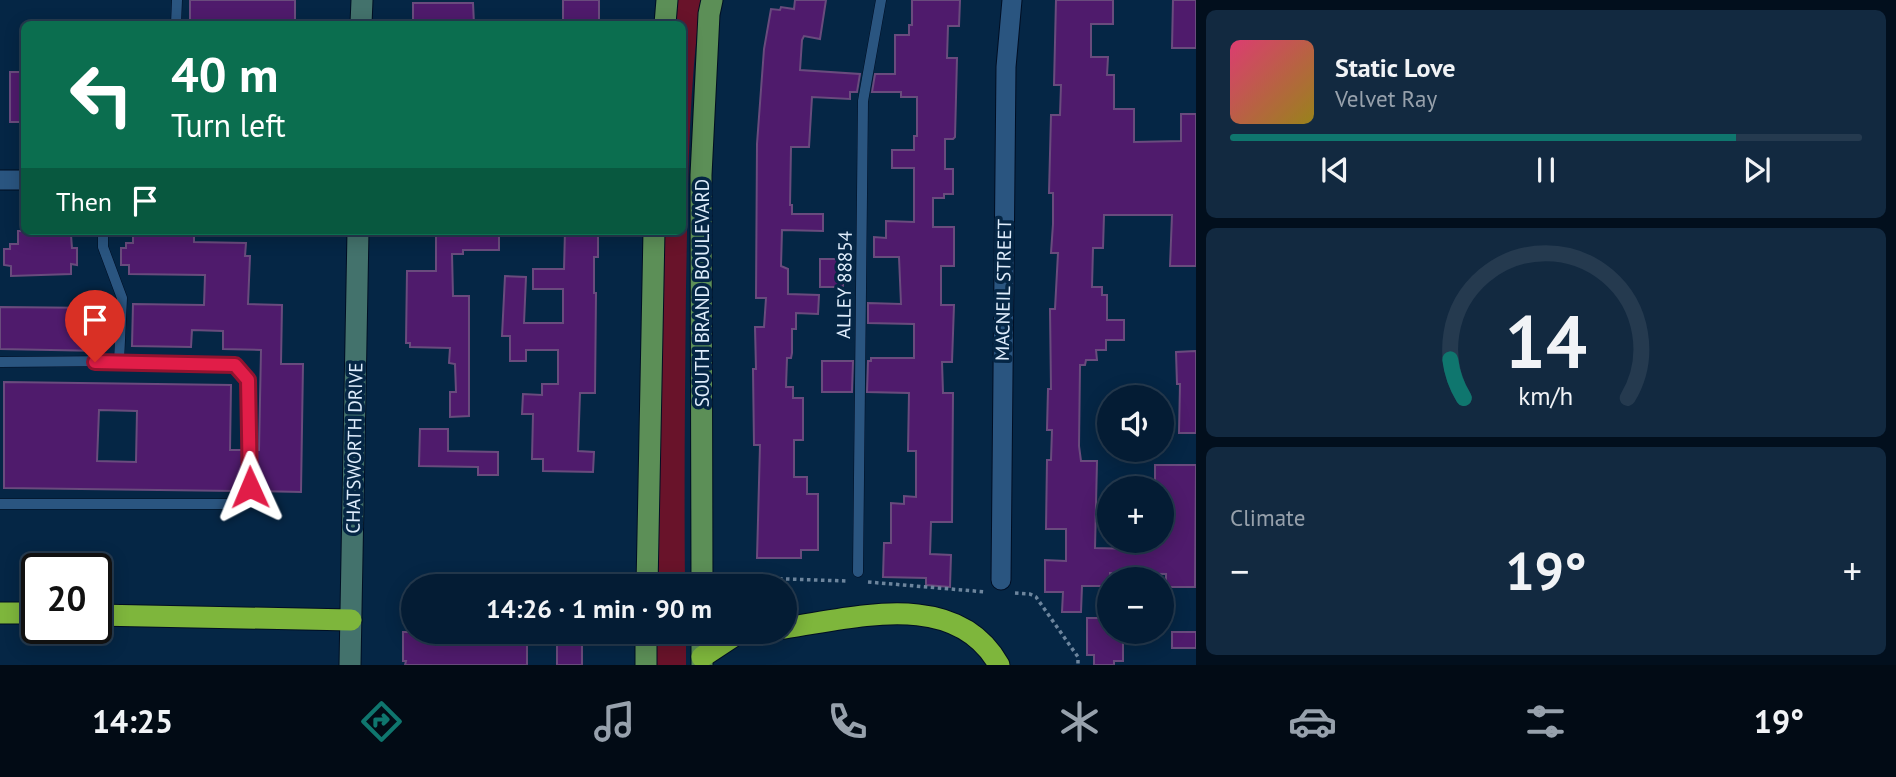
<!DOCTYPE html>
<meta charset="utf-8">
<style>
body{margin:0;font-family:"PT Sans",sans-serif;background:#122940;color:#f1f3f6;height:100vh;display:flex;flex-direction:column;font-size:26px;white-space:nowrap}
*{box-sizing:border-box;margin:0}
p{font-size:23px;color:#97a1ac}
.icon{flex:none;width:38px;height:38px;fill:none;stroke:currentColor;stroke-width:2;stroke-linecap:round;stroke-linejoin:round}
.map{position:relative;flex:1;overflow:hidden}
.drawer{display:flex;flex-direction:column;gap:10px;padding:10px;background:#020f1d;width:700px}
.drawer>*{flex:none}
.hud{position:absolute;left:21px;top:21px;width:665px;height:214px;border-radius:10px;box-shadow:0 4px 18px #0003,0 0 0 2px #253a4f;background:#0b6e4f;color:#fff;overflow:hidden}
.buttons{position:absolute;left:1097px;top:385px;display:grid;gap:14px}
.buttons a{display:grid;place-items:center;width:77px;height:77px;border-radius:50%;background:#041c34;box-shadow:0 4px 18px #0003,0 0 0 2px #253a4f;font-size:35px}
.speed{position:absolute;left:21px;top:553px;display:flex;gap:14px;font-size:35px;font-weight:700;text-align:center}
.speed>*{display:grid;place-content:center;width:91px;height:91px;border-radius:50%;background:#041c34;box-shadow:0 4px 18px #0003,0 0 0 2px #253a4f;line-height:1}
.speed .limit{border:4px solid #111;border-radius:10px;background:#fff;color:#111}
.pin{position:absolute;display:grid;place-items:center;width:60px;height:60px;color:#fff;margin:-72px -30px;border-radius:50% 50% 50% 0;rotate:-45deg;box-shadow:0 0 7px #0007}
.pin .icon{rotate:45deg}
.me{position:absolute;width:77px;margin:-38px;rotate:359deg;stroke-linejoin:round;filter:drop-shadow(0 0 5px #0008)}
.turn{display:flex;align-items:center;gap:24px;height:147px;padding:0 35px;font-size:32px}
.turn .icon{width:91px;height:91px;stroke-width:2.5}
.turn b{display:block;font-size:49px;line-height:60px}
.then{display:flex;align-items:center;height:66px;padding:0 35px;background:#0003;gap:14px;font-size:26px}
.big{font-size:52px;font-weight:800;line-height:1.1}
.drawer .widget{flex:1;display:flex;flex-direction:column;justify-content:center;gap:10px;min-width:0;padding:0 24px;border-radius:10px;background:#122940}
.drawer .dial{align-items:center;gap:0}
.dial svg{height:182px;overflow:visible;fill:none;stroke:#253a4f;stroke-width:7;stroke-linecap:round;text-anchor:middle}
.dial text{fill:#f1f3f6;stroke:none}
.song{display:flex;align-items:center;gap:21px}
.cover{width:84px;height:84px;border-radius:10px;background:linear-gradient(135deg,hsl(340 70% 55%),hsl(50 70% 35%))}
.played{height:7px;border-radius:4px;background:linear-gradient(90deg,#0f766e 80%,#253a4f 80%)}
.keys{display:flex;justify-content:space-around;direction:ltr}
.heat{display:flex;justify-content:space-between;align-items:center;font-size:38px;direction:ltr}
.trip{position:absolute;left:401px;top:574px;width:396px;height:70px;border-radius:35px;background:#041c34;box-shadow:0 4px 18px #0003,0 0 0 2px #253a4f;font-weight:800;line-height:70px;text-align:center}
.dock{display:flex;height:112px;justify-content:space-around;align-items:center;background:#020b15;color:#97a1ac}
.dock .icon{width:49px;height:49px}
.dock .current{color:#0f766e}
.dock b{font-size:32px;color:#f1f3f6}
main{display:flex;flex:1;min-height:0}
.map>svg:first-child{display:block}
</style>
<main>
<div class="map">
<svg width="1196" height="665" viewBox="0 0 1196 665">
<rect width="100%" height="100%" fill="#052645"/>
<path fill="#69132a" d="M678,0H701C688,95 688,191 686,288C685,387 684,487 685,586H658L664,231H682V24H675Z
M657,632H686V665H655Z"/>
<path fill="#4f1b6c" stroke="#694b7d" stroke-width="2" fill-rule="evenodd" d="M190,0H295V24H190Z
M563,0H599V24H563Z
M795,0H826L820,39L804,36L802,40L800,70L860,74L857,92H850V99L812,97L809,147H791L790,205H792V214H823V231L782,230L781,266L788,269V294L819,295L818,314L796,313V329H792V353L791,358H787L786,387H793V398H803V440H794V477H807V494H818V550H801V558H757L760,445H754L753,369H756L755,327H764L766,298H756L757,144L764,49L771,9L780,10L781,7L794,9Z
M912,0H960L959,26H948L947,58H957L955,137L953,139H945V169H953V194H944V198H933V227H954V266H941V305H954L952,362H942L943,393H953L952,522H931L930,554L951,555L950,587L926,585V578L883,577L884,543H891V503L904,504V496L916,497V451H908L909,393L867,392L868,361H871V358H914V324L868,323V303L901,304L899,257H874V237L886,238V221L914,222V168H892V150H914V136H917V97H901V92H872L875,74H895V35H909V25H912Z
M1056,0H1113V24H1091V57H1108L1107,75H1114V109H1134V142L1181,141V114H1196V266H1170L1172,215H1104L1103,248H1093L1092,287H1102V295H1107V320H1124V340H1106V350H1096L1097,360H1086L1085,365H1080L1079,446L1081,461H1097L1095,548L1133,549V545H1153V541H1162V488H1155V465H1196L1195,587H1166V574L1110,573V586H1082L1081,612H1062L1063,592H1045V560L1066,561V529H1046L1047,460H1051L1052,430H1047L1048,389H1051L1050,309H1055L1058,253H1051L1053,224V193H1049L1051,115H1060L1061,85H1054Z
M1173,0H1196V48H1172Z
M413,3H473L474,24H413Z
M10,72H24V122H10Z
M18,231H65V235H71L72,248H77V265L71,264V274L11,276V266L4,265V249H10V244H18Z
M133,231H194V242L246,243L245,256H250L248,304L282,305L281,364H303L301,492L256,491L257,450H259L261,350L223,349V331L192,330L191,347L132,346L133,304L204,305L205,275L129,274V265H121V248H126V243H133Z
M436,231H499V250H463V254H452L453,296H469V416L450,417V392H456L455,364L449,363L450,348L410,347V343H406L407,271H436Z
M565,231H598V257H594V293H596L595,393H580L578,451L594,452L593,472L543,471V459H532L533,414H522L523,394L542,395V384H558V350H526V361H510V336H502L505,276L526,277L524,323H563V289H533V269H564Z
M820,259H843V287H820Z
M0,307L101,308V351L0,349Z
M1196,351V433H1179L1180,384H1177L1176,352Z
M822,361H853L852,392H822Z
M4,382L231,385L230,450H242L243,484L236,491L4,488ZM99,410L137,411L136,462L97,461Z
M420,429H448V451L498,452V475H478V467L419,466Z
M1087,618H1104V621H1110V632H1123V661H1114V665H1094V655H1087Z
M403,632H527V665H405L406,661H403Z
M1172,632H1196V648H1172Z
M557,639H582V665H557Z"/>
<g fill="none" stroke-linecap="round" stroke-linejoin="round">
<defs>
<path id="service" d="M176,24L177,0
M103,231V247L122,298L119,361
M0,362L119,361L235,365L249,380L250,487L234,504H0
M858,572L863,101L881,0"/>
<path id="minor" d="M0,180H24
M1001,580L1006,67L1012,0"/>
<path id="secondary" d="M361,24L362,0
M350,665L358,231"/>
<path id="primary" d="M665,24L667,0
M647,586L654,231
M702,586L701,175L709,14L712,0
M646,665V632
M702,665V632"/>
<path id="motorway" d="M0,613H37
M96,615L351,620
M784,628C855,618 956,588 999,665
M702,657L737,634L751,632"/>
</defs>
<use href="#service" stroke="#000e23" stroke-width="11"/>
<use href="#minor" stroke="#000e23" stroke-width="21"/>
<use href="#secondary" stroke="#000e23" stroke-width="23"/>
<use href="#primary" stroke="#000e23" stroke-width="23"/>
<use href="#motorway" stroke="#000e23" stroke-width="23"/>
<path stroke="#6d859d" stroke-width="3.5" stroke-dasharray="3.5 3.5" stroke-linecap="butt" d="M730,577L846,581
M868,582L986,592
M1015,593L1030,594L1036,597L1078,657V665"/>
<use href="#service" stroke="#2a5580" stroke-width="10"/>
<use href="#minor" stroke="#2a5580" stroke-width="19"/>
<use href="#secondary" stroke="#43726c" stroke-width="21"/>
<use href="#primary" stroke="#5c8f57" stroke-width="21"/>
<use href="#motorway" stroke="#7eb63c" stroke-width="21"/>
</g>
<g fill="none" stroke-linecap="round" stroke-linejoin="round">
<defs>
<path id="route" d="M95,362L235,365L248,380L250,487"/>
</defs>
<use href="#route" stroke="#92132f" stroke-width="18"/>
<use href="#route" stroke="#e11d48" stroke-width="12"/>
</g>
<g text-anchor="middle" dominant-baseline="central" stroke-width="7" stroke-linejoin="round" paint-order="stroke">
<g font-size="19" fill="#dfedfc" stroke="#052645">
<text transform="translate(844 285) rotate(-89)">ALLEY 88854</text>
<text transform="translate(1003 290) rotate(-89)">MACNEIL STREET</text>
<text transform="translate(702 293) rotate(-90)">SOUTH BRAND BOULEVARD</text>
<text transform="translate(354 448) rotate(-89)">CHATSWORTH DRIVE</text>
</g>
</g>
</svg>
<div class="buttons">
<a><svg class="icon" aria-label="sound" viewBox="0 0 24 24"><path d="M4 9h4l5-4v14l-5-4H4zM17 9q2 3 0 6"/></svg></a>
<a>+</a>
<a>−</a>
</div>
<div class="speed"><div class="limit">20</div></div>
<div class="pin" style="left:95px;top:362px;background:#d93025"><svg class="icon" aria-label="arrive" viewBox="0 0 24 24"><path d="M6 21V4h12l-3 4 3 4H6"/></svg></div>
<svg class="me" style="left:250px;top:487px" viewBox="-20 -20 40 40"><path d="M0-17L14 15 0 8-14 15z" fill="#e11d48" stroke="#fff" stroke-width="4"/></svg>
<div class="trip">14:26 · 1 min · 90 m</div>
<div class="hud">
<div class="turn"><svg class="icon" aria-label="left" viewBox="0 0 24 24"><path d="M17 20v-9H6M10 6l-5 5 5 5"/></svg><div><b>40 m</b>Turn left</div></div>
<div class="then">Then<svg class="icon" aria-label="arrive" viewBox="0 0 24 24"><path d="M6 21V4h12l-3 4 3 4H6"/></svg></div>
</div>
</div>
<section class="drawer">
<div class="widget">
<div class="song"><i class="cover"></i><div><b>Static Love</b><p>Velvet Ray</p></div></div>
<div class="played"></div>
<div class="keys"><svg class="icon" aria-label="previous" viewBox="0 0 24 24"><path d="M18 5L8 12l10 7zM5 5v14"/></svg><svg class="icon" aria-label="pause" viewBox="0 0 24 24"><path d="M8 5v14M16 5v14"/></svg><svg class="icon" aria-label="next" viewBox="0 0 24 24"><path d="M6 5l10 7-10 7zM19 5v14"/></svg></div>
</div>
<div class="widget dial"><svg viewBox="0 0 100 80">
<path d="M14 69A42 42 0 1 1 86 69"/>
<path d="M14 69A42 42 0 0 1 8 52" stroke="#0f766e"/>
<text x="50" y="56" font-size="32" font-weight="700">14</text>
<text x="50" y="72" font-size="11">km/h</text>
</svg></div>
<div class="widget"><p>Climate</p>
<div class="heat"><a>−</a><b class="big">19°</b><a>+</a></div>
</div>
</section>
</main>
<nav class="dock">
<b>14:25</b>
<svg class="icon current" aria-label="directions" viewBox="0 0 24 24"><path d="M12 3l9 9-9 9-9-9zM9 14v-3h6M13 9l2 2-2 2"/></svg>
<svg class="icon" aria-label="music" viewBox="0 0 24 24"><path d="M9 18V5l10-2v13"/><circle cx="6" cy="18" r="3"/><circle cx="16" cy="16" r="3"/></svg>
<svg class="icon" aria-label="phone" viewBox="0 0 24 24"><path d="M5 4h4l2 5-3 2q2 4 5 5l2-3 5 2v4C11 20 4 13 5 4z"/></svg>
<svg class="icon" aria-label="climate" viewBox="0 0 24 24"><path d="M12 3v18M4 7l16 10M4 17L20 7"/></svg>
<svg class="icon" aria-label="car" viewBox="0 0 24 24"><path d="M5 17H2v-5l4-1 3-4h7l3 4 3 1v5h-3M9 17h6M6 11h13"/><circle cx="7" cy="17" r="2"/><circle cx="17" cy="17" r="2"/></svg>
<svg class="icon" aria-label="filters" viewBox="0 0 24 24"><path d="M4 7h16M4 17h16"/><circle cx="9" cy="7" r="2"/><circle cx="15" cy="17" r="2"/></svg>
<b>19°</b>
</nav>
